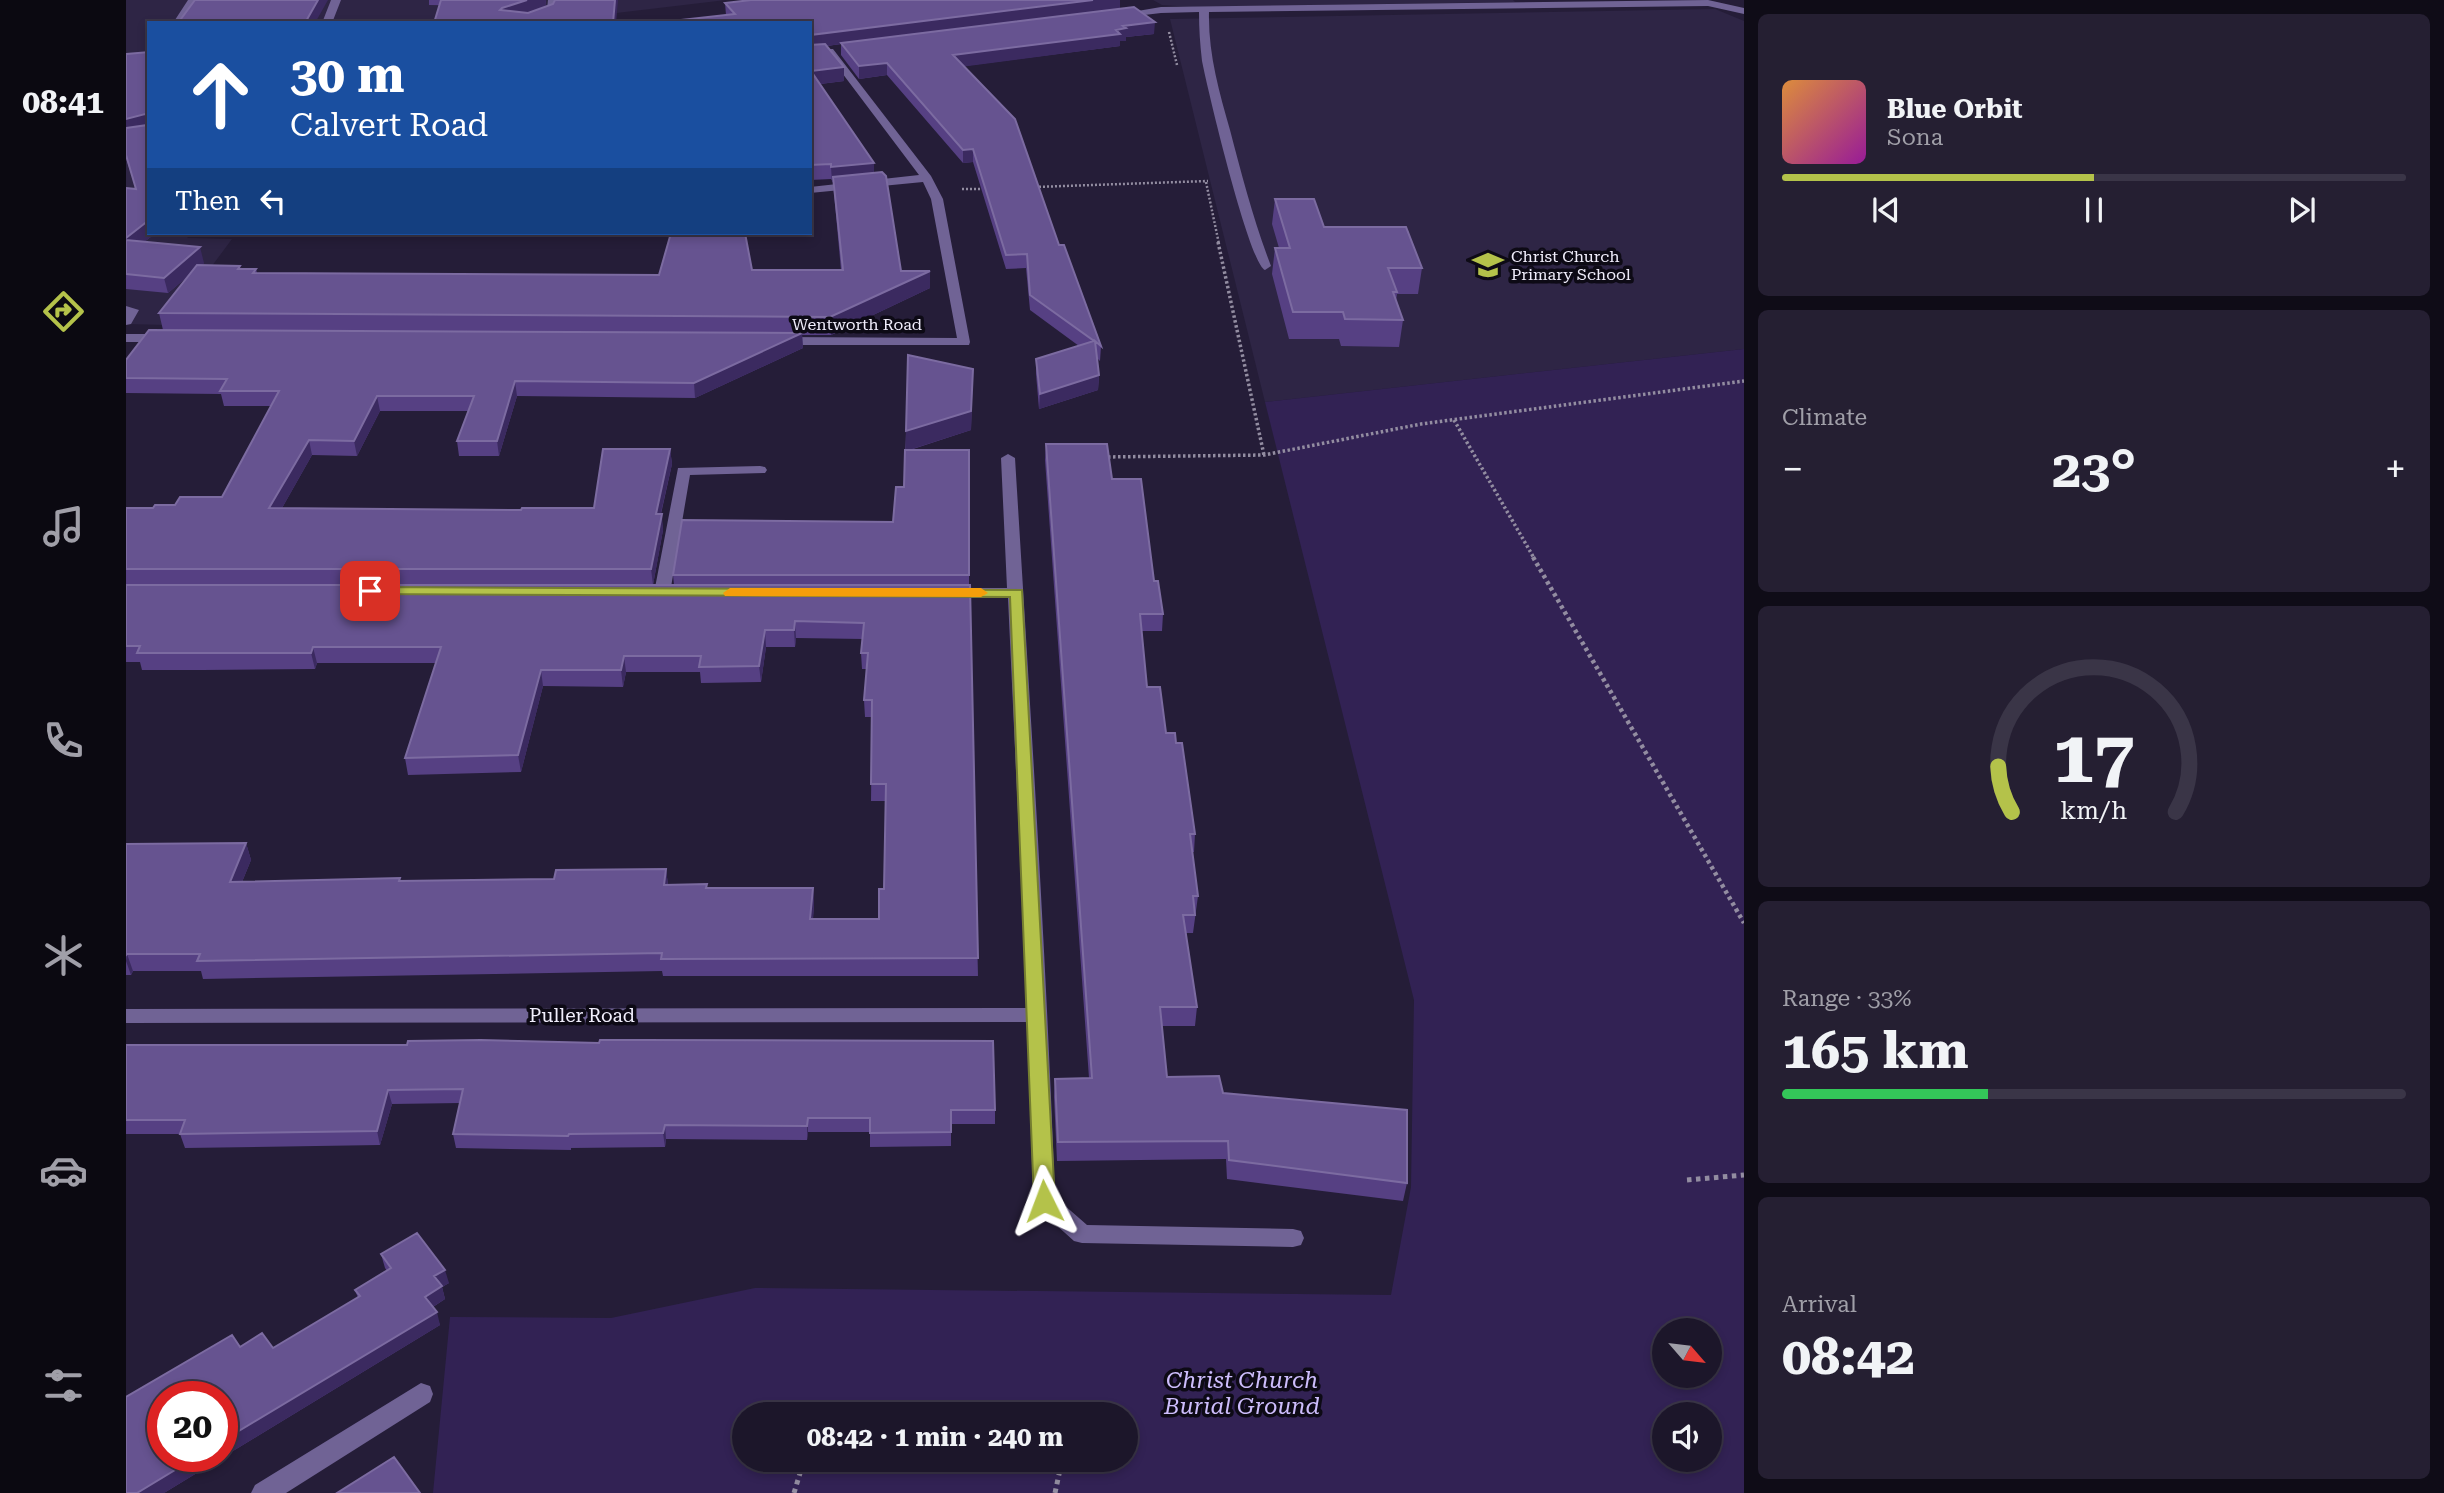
<!DOCTYPE html>
<meta charset="utf-8">
<style>
body{margin:0;font-family:"Roboto Serif",serif;background:#251f32;color:#f1f3f6;height:100vh;display:flex;flex-direction:column;font-size:26px;white-space:nowrap}
*{box-sizing:border-box;margin:0}
p{font-size:23px;color:#a09fa8}
.icon{flex:none;width:38px;height:38px;fill:none;stroke:currentColor;stroke-width:2;stroke-linecap:round;stroke-linejoin:round}
.map{position:relative;flex:1;overflow:hidden}
.panel{display:flex;flex-direction:column;gap:14px;padding:14px;background:#0f0c17;width:700px}
.panel>*{flex:none}
.banner{position:absolute;left:21px;top:21px;width:665px;height:214px;border-radius:0px;box-shadow:0 4px 10px #0003,0 0 0 2px #3a3547;background:#1a4fa0;color:#fff;overflow:hidden}
.needle{width:46px;rotate:118deg}
.controls{position:absolute;left:1526px;top:1318px;display:grid;gap:14px}
.controls a{display:grid;place-items:center;width:70px;height:70px;border-radius:50%;background:#1c162a;box-shadow:0 4px 10px #0003,0 0 0 2px #3a3547;font-size:35px}
.speed{position:absolute;left:21px;top:1381px;display:flex;gap:14px;font-size:35px;font-weight:700;text-align:center}
.speed>*{display:grid;place-content:center;width:91px;height:91px;border-radius:50%;background:#1c162a;box-shadow:0 4px 10px #0003,0 0 0 2px #3a3547;line-height:1}
.speed .limit{border:10px solid #d22;background:#fff;color:#111}
.pin{position:absolute;display:grid;place-items:center;width:60px;height:60px;color:#fff;margin:-30px;border-radius:14px;box-shadow:0 4px 10px #0006}
.me{position:absolute;width:77px;margin:-38px;rotate:357deg;stroke-linejoin:round;filter:drop-shadow(0 0 5px #0008)}
.turn{display:flex;align-items:center;gap:24px;height:147px;padding:0 28px;font-size:32px}
.turn .icon{width:91px;height:91px;stroke-width:2.5}
.turn b{display:block;font-size:49px;line-height:60px}
.then{display:flex;align-items:center;height:66px;padding:0 28px;background:#0003;gap:14px;font-size:26px}
.big{font-size:52px;font-weight:700;line-height:1.1}
.panel .widget{flex:1;display:flex;flex-direction:column;justify-content:center;gap:10px;min-width:0;padding:0 24px;border-radius:10px;background:#251f32}
.panel .dial{align-items:center;gap:0}
.dial svg{height:182px;overflow:visible;fill:none;stroke:#3a3547;stroke-width:7;stroke-linecap:round;text-anchor:middle}
.dial text{fill:#f1f3f6;stroke:none}
.song{display:flex;align-items:center;gap:21px}
.cover{width:84px;height:84px;border-radius:10px;background:linear-gradient(135deg,hsl(30 70% 55%),hsl(300 70% 35%))}
.played{height:7px;border-radius:4px;background:linear-gradient(90deg,#b4c24a 50%,#3a3547 50%)}
.keys{display:flex;justify-content:space-around;direction:ltr}
.heat{display:flex;justify-content:space-between;align-items:center;font-size:38px;direction:ltr}
.charge{height:10px;border-radius:5px;background:linear-gradient(90deg,#34c759 33%,#3a3547 0)}
.trip{position:absolute;left:606px;top:1402px;width:406px;height:70px;border-radius:35px;background:#1c162a;box-shadow:0 4px 10px #0003,0 0 0 2px #3a3547;font-weight:700;line-height:70px;text-align:center}
main{display:flex;flex:1;min-height:0}
.dock{display:flex;flex-direction:column;width:126px;justify-content:space-around;align-items:center;background:#0b0911;color:#a09fa8}
.dock .icon{width:49px;height:49px}
.dock .current{color:#b4c24a}
.dock b{font-size:32px;color:#f1f3f6}
.map>svg:first-child{display:block}
</style>
<main>
<nav class="dock">
<b>08:41</b>
<svg class="icon current" aria-label="directions" viewBox="0 0 24 24"><path d="M12 3l9 9-9 9-9-9zM9 14v-3h6M13 9l2 2-2 2"/></svg>
<svg class="icon" aria-label="music" viewBox="0 0 24 24"><path d="M9 18V5l10-2v13"/><circle cx="6" cy="18" r="3"/><circle cx="16" cy="16" r="3"/></svg>
<svg class="icon" aria-label="phone" viewBox="0 0 24 24"><path d="M5 4h4l2 5-3 2q2 4 5 5l2-3 5 2v4C11 20 4 13 5 4z"/></svg>
<svg class="icon" aria-label="climate" viewBox="0 0 24 24"><path d="M12 3v18M4 7l16 10M4 17L20 7"/></svg>
<svg class="icon" aria-label="car" viewBox="0 0 24 24"><path d="M5 17H2v-5l4-1 3-4h7l3 4 3 1v5h-3M9 17h6M6 11h13"/><circle cx="7" cy="17" r="2"/><circle cx="17" cy="17" r="2"/></svg>
<svg class="icon" aria-label="filters" viewBox="0 0 24 24"><path d="M4 7h16M4 17h16"/><circle cx="9" cy="7" r="2"/><circle cx="15" cy="17" r="2"/></svg>
</nav>
<div class="map">
<svg width="1618" height="1493" viewBox="0 0 1618 1493">
<rect width="100%" height="100%" fill="#251d38"/>
<path fill="#2e2545" d="M0,0H600L406,23H23V65L0,67Z
M1027,0H1387L1389,2L1065,7L1036,5Z
M1589,9L1618,21V349L1139,402L1044,19Z
M0,145L23,233H66L61,238L106,239L42,325L0,324Z"/>
<path fill="#322254" fill-rule="evenodd" d="M1618,349V1493H307L324,1317L485,1318L629,1288L1265,1295L1285,1187L1288,1000L1139,402ZM1584,1330V1376H1538V1330ZM999,1414V1460H618V1414ZM1584,1414V1460H1538V1414Z"/>
<g fill="none" stroke-linecap="round" stroke-linejoin="round">
<path stroke="#938da1" stroke-width="2.5" stroke-dasharray="2 2" stroke-linecap="butt" d="M1043,32L1051,65
M1080,182L1093,244
M909,187L1082,181
M836,189H858"/>
<path stroke="#938da1" stroke-width="3.5" stroke-dasharray="2.5 2.5" stroke-linecap="butt" d="M1092,242L1138,455
M1328,420L1408,558
M977,457L1138,455L1295,424L1618,381"/>
<path stroke="#938da1" stroke-width="4.5" stroke-dasharray="3.5 3.5" stroke-linecap="butt" d="M1407,557L1618,923"/>
<path stroke="#938da1" stroke-width="5" stroke-dasharray="4.5 4.5" stroke-linecap="butt" d="M1561,1180L1618,1175
M668,1493L678,1460
M929,1493L936,1460"/>
<path fill="#706395" fill-rule="evenodd" d="M62,0H72L57,23H47Z
M205,0H215L206,23H196Z
M422,0H432L428,14L404,23H378L421,10Z
M1582,0L1618,8V14L1582,6L1083,12C1082,53 1093,91 1104,130C1116,176 1128,222 1145,266L1139,270C1123,264 1081,87 1076,61C1074,44 1073,29 1073,12L1035,13L993,18L988,15L1035,7Z
M701,49H707L805,176L817,199L844,342L843,345H653L647,341L653,337L831,338L805,199L797,182L684,193V187L793,175L701,53Z
M0,306L13,310L5,324L0,325Z
M0,334H40L46,338L40,342H0Z
M882,454L889,458C904,703 920,950 929,1197L961,1225L1167,1229L1175,1231L1178,1238L1175,1245L1167,1247L956,1243L948,1241L910,1207L907,1201L902,1022L0,1023V1009L901,1008L882,598H821L813,593L821,588H881L875,458Z
M634,466L639,467L641,470L639,473L564,475L544,593L542,596H530L528,593L552,468Z
M295,1383L304,1386L307,1394L304,1402L160,1493H125L129,1485Z"/>
</g>
<path fill="#564083" d="M303,0H420L419,7L303,5Z
M994,0V9L1028,34L1000,37V41H994V46L838,66L933,245L975,346L974,361L971,358L973,375L972,390L913,409L910,374V359L953,346L904,310L900,268L880,269L847,162L837,163L761,75L733,79L715,55V44L701,46L718,67V81L694,84L748,163V173L775,271H804V288L705,335H676L677,348L569,398L391,396L373,456H333L331,441L342,411H254L231,456L186,455L156,508L395,510L468,508L544,449L546,464L535,514L537,530L527,585H548L547,575L767,522L778,487L780,431L847,369L845,430L784,450H843V585L852,976H537L536,971L77,979L75,971H7L5,975H0V844L120,843L125,860L116,882L428,879L540,869L542,885L581,884V888H687L688,905L687,919H753L758,889L760,801H745L746,717H739L738,700L741,669H736L735,653L737,639L670,638L669,647H640L635,682L575,683L574,672H500L497,687L417,686L395,772L282,775L279,758L310,663H191L189,669L76,670H16L14,662H0V508H27L96,497L145,406H98L95,394L0,393V360L37,330L33,313L62,276L42,293L0,289V188L10,189L0,158V54L23,52L30,233L18,242L78,263L75,265L130,269L131,273L533,275L626,270H715L707,182L705,179L684,180V23L600,15L599,3Z
M1149,199L1198,227L1296,268L1292,294H1271L1270,301L1277,320L1273,347L1215,346L1213,339H1163L1146,274L1149,248H1153L1146,224Z
M920,444L1028,581L1037,614L1036,631H1015L1021,687L1040,733L1069,834L1068,852H1066L1072,896L1067,933H1060L1071,1007L1069,1026H1036L1041,1077L1097,1093L1281,1183L1277,1201L1101,1179L1100,1159L931,1161L928,1097L929,1079L963,1078L919,460Z
M0,1045L869,1110V1124H825V1146L744,1147V1132H682L681,1140L540,1139L539,1147L445,1148V1150L330,1148L327,1134L334,1103L266,1104L254,1145L59,1148L54,1134H0Z
M255,1254L323,1283L316,1287L319,1299L307,1307L314,1325L38,1493L114,1347L147,1348L232,1298L229,1290L261,1271L259,1268Z"/>
<path fill="#3b2a60" d="M192,0H202L189,23H179Z
M401,0H420L419,8L377,20L374,10L376,8Z
M489,0H492L490,23H487Z
M967,0H994V9L684,48V35Z
M1029,22L1028,34L1000,37V41H994V46L827,68V55L990,30L997,26Z
M761,63V75L733,79V66Z
M718,67V81L686,85L685,71Z
M19,114L23,128L0,133V119Z
M847,149V162L837,163V150Z
M748,163V177L706,182L705,167Z
M23,220V233H30L1,255L0,250V238Z
M74,247L78,263L42,293L38,278Z
M804,271V288L705,335L704,317Z
M676,333L677,348L569,398L568,383Z
M847,369L845,430L780,451V431Z
M973,375L972,390L913,409L914,394Z
M389,381L391,396L373,456L371,441Z
M251,396L254,411L231,456L228,441Z
M183,440L186,455L147,524L143,508Z
M544,449L546,464L531,530L530,514Z
M536,514L537,530L527,585L525,569Z
M669,621L670,638L669,647L668,630Z
M639,630L640,647L635,682L633,666Z
M187,647L191,663L189,669L185,653Z
M498,656L500,672L497,687L495,670Z
M415,670L417,686L395,772L392,755Z
M120,843L125,860L109,899L104,882Z
M540,869L542,886L538,885Z
M687,888L688,905L685,936L684,919Z
M1,954L7,971L5,975L0,961Z
M262,1090L266,1104L254,1145L251,1131Z
M682,1118V1132L681,1140V1126Z
M539,1125L540,1139L539,1147L537,1133Z
M319,1270L323,1283L316,1287L319,1299L302,1310L299,1297L308,1276Z
M311,1312L314,1325L38,1493H11L72,1456H96V1441Z"/>
<path fill="#665390" stroke="#7c6ba1" stroke-width="2" d="M69,0H192L179,23H52Z
M315,0H401L376,8L374,10L402,13L427,4L429,0H489L487,23H308Z
M625,0H967L684,35V23H528L609,14L599,3Z
M1008,7L1029,22L997,26L1000,28L990,30L994,34L827,55L889,119L933,245H938L975,346L969,341L973,375L914,394L910,359L968,341L904,295L901,254L880,255L847,149L837,150L761,63L733,66L715,43Z
M699,44L718,67L685,71L748,163L705,167V164L684,165V45Z
M23,52V220L0,238V188L10,189L0,155V128L21,125L22,117L19,114L0,119V54Z
M756,172L760,176L775,271H804L704,317L33,313L71,265L114,266L112,269H130L127,273L533,275L545,233H619L626,270H717L707,177Z
M1149,199H1188L1198,227H1280L1296,268H1262L1271,292H1267L1277,320L1219,319L1217,312H1167L1149,248H1164Z
M0,240L74,247L38,278L0,274Z
M23,330L676,333L568,383L389,381L371,441H331L348,396H251L228,441L183,440L143,508L395,510L396,508H468L477,449H544L530,514H536L525,569H0V508H27L29,505H49L54,497H96L153,391H94L101,379L0,378V360Z
M782,355L847,369L845,411L780,431Z
M920,444H981L986,479H1015L1028,581H1032L1037,614H1014L1021,687H1034L1040,733H1049L1050,743H1056L1069,834H1064L1072,896H1067L1069,915H1057L1071,1007H1034L1041,1077L1093,1076L1097,1093L1281,1110V1183L1103,1160L1102,1141L932,1142L929,1079L966,1078Z
M779,450H843V575H547L556,520L767,522L770,487H778Z
M0,585H844L852,958L535,959L536,953L71,961L74,954H1L0,955V844L120,843L104,882L274,878L273,881L428,879L430,870L540,869L538,885L581,884L580,888H687L684,919H753V889H758L760,784H745L746,700H738L742,653H735L738,623L669,621L668,630H639L633,666L573,667L575,656H498L495,670H415L392,755L279,758L315,647H187L185,653H11L14,646H0Z
M355,1040L473,1043L474,1040H512L867,1041L869,1110H825V1132L744,1133V1118H682L681,1126L539,1125L537,1133L443,1134L442,1136L327,1134L337,1089L262,1090L251,1131L54,1134L59,1120H0V1045H281L282,1041Z
M291,1233L319,1270L308,1276L316,1286L299,1297L311,1312L96,1441V1396H37V1456H72L11,1493H0V1397L106,1335L114,1347L136,1333L147,1348L234,1296L229,1290L265,1268L255,1254Z
M268,1457L294,1493H211Z"/>
<path fill="#b4c24a" stroke="#757e30" stroke-width="2" d="M244,587L896,590L929,1201L926,1206L918,1209L911,1206L908,1201L884,597L239,594L237,591Z"/>
<path fill="#f59e0b" d="M604,588H855L862,593L855,597L599,596L597,593Z"/>
<defs>
<symbol id="school-bare" viewBox="-9 -9 18 18"><path d="M0-5L7-2L0 1L-7-2ZM-4 1L0 2.5L4 1V4Q0 6-4 4Z" fill="#b4c24a" stroke="#0d0a15" stroke-width="2.5" paint-order="stroke"/></symbol>
</defs>
<g fill-rule="evenodd">
<use href="#school-bare" x="1340" y="243" width="44" height="44"/>
</g>
<g text-anchor="middle" dominant-baseline="central" stroke-width="7" stroke-linejoin="round" paint-order="stroke">
<g font-size="16" fill="#f1eefc" stroke="#0d0a15" text-anchor="start">
<text x="1385" y="256">Christ Church<tspan x="1385" dy="18">Primary School</tspan></text>
</g>
<g font-size="16" fill="#f1eefc" stroke="#0d0a15">
<text x="731" y="324">Wentworth Road</text>
</g>
<g font-size="19" fill="#f1eefc" stroke="#0d0a15">
<text x="456" y="1015">Puller Road</text>
</g>
<g font-size="23" font-style="italic" fill="#cdbdfc" stroke="#0d0a15">
<text x="1116" y="1380">Christ Church<tspan x="1116" dy="26">Burial Ground</tspan></text>
</g>
</g>
</svg>
<div class="controls">
<a><svg class="needle" viewBox="-14 -14 28 28"><path d="M0-13l5 13h-10z" fill="#e53935"/><path d="M0 13l5-13h-10z" fill="#a09fa8"/></svg></a>
<a><svg class="icon" aria-label="sound" viewBox="0 0 24 24"><path d="M4 9h4l5-4v14l-5-4H4zM17 9q2 3 0 6"/></svg></a>
</div>
<div class="speed"><div class="limit">20</div></div>
<div class="pin" style="left:244px;top:591px;background:#d93025"><svg class="icon" aria-label="arrive" viewBox="0 0 24 24"><path d="M6 21V4h12l-3 4 3 4H6"/></svg></div>
<svg class="me" style="left:918px;top:1201px" viewBox="-20 -20 40 40"><path d="M0-17L14 15 0 8-14 15z" fill="#b4c24a" stroke="#fff" stroke-width="4"/></svg>
<div class="trip">08:42 · 1 min · 240 m</div>
<div class="banner">
<div class="turn"><svg class="icon" aria-label="ahead" viewBox="0 0 24 24"><path d="M12 20V5M6 11l6-6 6 6"/></svg><div><b>30 m</b>Calvert Road</div></div>
<div class="then">Then<svg class="icon" aria-label="left" viewBox="0 0 24 24"><path d="M17 20v-9H6M10 6l-5 5 5 5"/></svg></div>
</div>
</div>
<section class="panel">
<div class="widget">
<div class="song"><i class="cover"></i><div><b>Blue Orbit</b><p>Sona</p></div></div>
<div class="played"></div>
<div class="keys"><svg class="icon" aria-label="previous" viewBox="0 0 24 24"><path d="M18 5L8 12l10 7zM5 5v14"/></svg><svg class="icon" aria-label="pause" viewBox="0 0 24 24"><path d="M8 5v14M16 5v14"/></svg><svg class="icon" aria-label="next" viewBox="0 0 24 24"><path d="M6 5l10 7-10 7zM19 5v14"/></svg></div>
</div>
<div class="widget"><p>Climate</p>
<div class="heat"><a>−</a><b class="big">23°</b><a>+</a></div>
</div>
<div class="widget dial"><svg viewBox="0 0 100 80">
<path d="M14 69A42 42 0 1 1 86 69"/>
<path d="M14 69A42 42 0 0 1 8 49" stroke="#b4c24a"/>
<text x="50" y="56" font-size="32" font-weight="700">17</text>
<text x="50" y="72" font-size="11">km/h</text>
</svg></div>
<div class="widget"><p>Range · 33%</p><b class="big">165 km</b><div class="charge"></div></div>
<div class="widget"><p>Arrival</p><b class="big">08:42</b></div>
</section>
</main>
